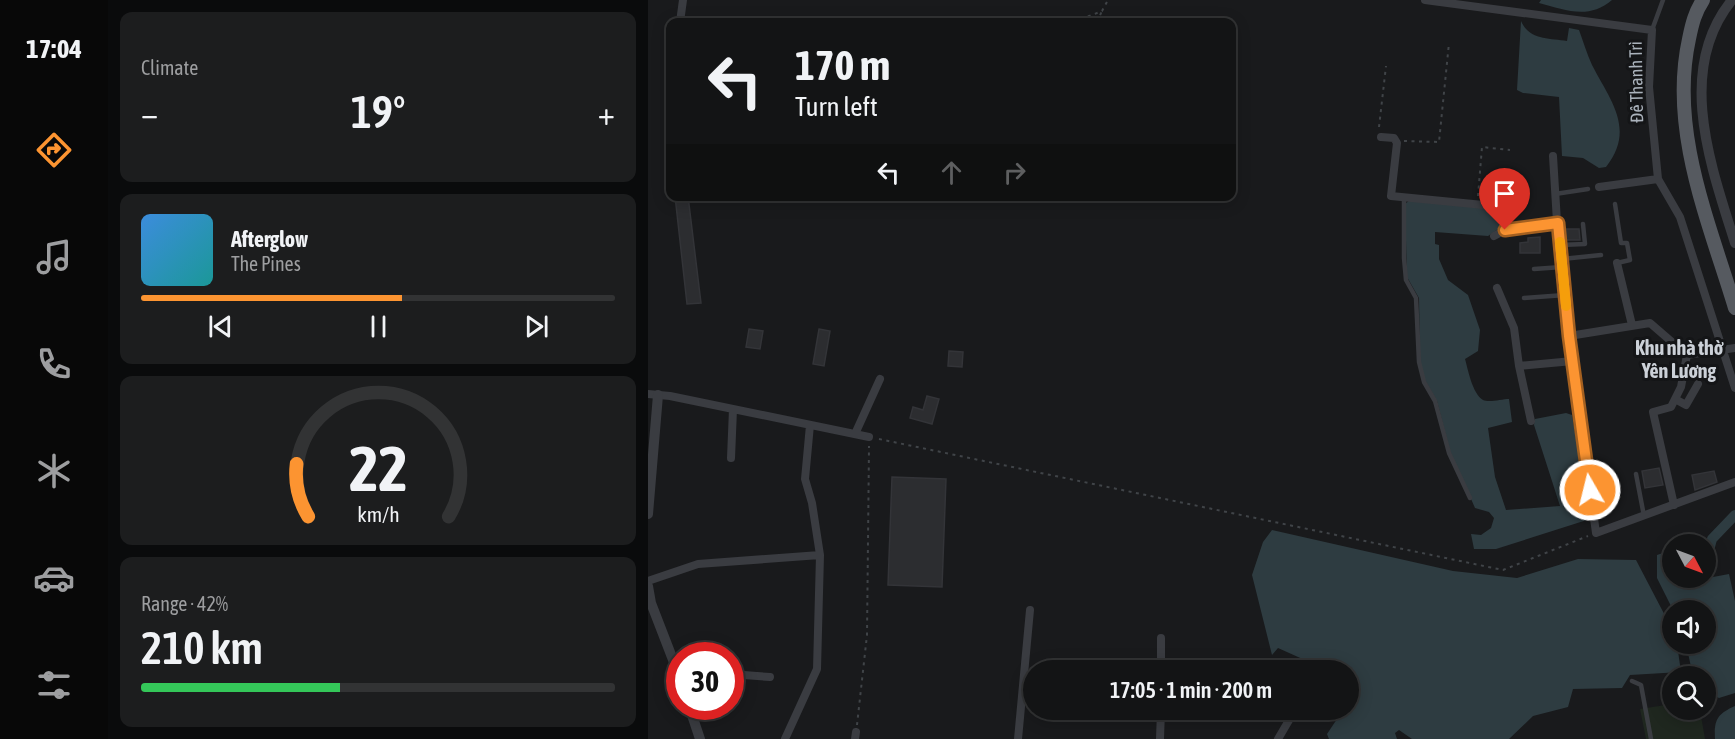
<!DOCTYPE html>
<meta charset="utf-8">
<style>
body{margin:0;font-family:"Asap Condensed",sans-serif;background:#1c1d1e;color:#f1f3f6;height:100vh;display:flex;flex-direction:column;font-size:22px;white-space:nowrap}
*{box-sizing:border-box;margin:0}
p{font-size:20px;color:#9d9ea0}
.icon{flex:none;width:33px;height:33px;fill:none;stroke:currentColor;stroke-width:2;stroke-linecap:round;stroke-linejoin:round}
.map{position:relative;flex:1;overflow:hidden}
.drawer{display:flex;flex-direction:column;gap:12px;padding:12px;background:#0a0b0c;width:540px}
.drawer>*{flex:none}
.top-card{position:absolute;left:18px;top:18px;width:570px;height:183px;border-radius:12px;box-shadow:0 3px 15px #0003,0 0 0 2px #323334;background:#131415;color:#f1f3f6;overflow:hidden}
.needle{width:39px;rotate:131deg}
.fabs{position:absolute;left:1014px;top:534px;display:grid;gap:12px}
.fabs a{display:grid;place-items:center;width:54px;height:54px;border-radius:50%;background:#131415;box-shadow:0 3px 15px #0003,0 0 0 2px #323334;font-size:30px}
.speed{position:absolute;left:18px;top:642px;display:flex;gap:12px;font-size:30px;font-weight:700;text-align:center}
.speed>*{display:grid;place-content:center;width:78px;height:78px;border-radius:50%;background:#131415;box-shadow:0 3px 15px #0003,0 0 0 2px #323334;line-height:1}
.speed .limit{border:9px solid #d22;background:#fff;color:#111}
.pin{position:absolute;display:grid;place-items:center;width:51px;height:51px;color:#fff;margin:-62px -26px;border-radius:50% 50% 50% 0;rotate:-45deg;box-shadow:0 0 6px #0007}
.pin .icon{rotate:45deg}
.me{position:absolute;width:66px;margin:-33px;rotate:352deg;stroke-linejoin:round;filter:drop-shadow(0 0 4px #0008)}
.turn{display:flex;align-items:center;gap:21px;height:126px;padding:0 30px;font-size:27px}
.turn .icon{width:78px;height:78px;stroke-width:2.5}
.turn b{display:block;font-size:42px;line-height:51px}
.lanes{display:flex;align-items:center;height:57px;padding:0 30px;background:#0003;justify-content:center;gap:30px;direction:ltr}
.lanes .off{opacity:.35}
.big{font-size:45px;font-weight:600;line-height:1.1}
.drawer .card{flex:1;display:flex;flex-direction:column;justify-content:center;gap:9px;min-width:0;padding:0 21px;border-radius:12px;background:#1c1d1e}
.drawer .dial{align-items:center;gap:0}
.dial svg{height:156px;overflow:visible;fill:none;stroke:#323334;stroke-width:7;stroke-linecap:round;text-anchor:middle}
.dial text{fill:#f1f3f6;stroke:none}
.song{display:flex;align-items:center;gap:18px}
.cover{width:72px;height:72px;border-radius:9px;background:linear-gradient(135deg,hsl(210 70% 55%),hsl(180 70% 35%))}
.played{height:6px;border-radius:3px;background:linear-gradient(90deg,#fc9431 55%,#323334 55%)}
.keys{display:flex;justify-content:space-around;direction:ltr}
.heat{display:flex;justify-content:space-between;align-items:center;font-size:33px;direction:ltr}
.charge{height:9px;border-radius:4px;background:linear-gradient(90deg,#34c759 42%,#323334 0)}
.trip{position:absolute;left:375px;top:660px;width:336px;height:60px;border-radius:30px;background:#131415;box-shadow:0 3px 15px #0003,0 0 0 2px #323334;font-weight:600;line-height:60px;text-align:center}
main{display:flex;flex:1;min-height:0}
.tab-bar{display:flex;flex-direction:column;width:108px;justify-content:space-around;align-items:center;background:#080808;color:#9d9ea0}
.tab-bar .icon{width:42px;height:42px}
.tab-bar .on{color:#fc9431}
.tab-bar b{font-size:27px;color:#f1f3f6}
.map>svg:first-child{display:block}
</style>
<main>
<nav class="tab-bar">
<b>17:04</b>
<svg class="icon on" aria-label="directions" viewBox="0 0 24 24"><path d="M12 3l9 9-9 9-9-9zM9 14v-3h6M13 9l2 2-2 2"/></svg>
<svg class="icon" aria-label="music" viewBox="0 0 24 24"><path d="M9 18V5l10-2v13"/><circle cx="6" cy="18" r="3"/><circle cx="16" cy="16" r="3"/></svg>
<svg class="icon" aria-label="phone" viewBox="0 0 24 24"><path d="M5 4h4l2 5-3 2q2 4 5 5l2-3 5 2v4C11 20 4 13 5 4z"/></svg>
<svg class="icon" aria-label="climate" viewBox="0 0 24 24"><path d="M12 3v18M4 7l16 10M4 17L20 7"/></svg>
<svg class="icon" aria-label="car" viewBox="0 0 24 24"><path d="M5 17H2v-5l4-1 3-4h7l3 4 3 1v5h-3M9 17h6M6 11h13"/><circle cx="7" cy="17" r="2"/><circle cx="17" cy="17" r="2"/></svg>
<svg class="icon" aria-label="filters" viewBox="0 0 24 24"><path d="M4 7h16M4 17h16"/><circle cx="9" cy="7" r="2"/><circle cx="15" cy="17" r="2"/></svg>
</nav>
<section class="drawer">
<div class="card"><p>Climate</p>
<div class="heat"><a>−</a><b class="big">19°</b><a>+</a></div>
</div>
<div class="card">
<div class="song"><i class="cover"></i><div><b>Afterglow</b><p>The Pines</p></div></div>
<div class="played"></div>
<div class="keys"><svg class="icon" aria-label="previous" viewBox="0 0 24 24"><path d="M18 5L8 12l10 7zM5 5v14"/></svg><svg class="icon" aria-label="pause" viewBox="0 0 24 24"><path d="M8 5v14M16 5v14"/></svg><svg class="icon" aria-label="next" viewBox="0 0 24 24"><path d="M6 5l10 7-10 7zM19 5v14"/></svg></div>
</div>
<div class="card dial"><svg viewBox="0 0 100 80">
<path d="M14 69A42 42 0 1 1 86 69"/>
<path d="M14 69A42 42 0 0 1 8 42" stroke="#fc9431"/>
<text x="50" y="56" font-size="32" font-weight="700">22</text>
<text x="50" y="72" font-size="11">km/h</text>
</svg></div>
<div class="card"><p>Range · 42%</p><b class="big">210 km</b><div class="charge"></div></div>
</section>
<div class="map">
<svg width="1087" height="739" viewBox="0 0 1087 739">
<rect width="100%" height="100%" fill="#191a1c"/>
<path fill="#1f271f" d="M1024,704V710H1052L1057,739H998L992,709Z"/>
<path fill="#2e3c41" d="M893,0H964C941,20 917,10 891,3Z
M873,21C881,40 901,38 919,41L921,28L931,30C935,41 939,54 944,65C962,100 988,129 958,167L951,168L935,158L914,156L911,97L875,93L869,90Z
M762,200L850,209L855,216L853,227L840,236L787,232V244L791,245V259L800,280L820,295L832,330L830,351L817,359C820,369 824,393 835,400C841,403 854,399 861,399L864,422L840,428L847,477L858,510L912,506L886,425L887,419L918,413L924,415L942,519L848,549H826L823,534L833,535L843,528L846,518L841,512L827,508L802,451L789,401L777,380L772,361L771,298L759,277L757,204Z
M624,530L805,571L869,578L930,559L988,560L1024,629V644H1029L1033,672L982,675L974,688L925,689L920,707L885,716L861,739H764L751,730L747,733L749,739H681L679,734L695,710H700L701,701L711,685L701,680L700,670H679L630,648L624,655L604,575L615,542Z
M1021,551L1024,553V578H1058V572L1065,577L1081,574L1087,601V693L1071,698L1058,691V676H1045L1038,644H1058V610H1025L1009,578V555Z
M1087,706V739H1067C1066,720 1069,714 1087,706Z"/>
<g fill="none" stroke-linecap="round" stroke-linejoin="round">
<path stroke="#2e3c41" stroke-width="10" d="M1058,562L1064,539L1087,515"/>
</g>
<path fill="#2c2d30" stroke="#333438" stroke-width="1.5" d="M27,196H40L53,303L39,304Z
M917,229H931L932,240H918Z
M892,237V253H872V243L880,242V238Z
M101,329L115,331L112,349L98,347Z
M171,329L182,331L176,366L165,364Z
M301,351L315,352L314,367L300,366Z
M279,396L291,399L284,424L262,418L265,407L275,410Z
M1011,468L1015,485L997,488L994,471Z
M1066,471L1069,482L1047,490L1044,475Z
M244,477L298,479L294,587L240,585Z"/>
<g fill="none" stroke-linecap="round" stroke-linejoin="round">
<path stroke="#404448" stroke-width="2" stroke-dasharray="3 4.5" stroke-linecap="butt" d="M313,19L431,20L454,11L460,0
M449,22L454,11
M731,127L738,66
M756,141L791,142L801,43
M830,196L834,147L862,150
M231,439L855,570L940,536
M209,725L219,635L221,446"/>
<path stroke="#3a3c41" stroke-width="4.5" d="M1004,30L1015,0
M907,194L940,189
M756,197V258L758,280L768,298L771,362L776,382L787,401L801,453L822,498
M967,204L973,243H979L982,260L969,263
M912,245L937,244L935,224
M914,259L953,255
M886,269L914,267
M876,298L917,295
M988,474L996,516
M984,681L993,685L1003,739"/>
<path stroke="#3a3c41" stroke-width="8" d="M777,0L1004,30L1001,87L1010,179L1032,217L1087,388
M32,22L35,0
M733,137L746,138L749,143L743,196L856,207L859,212L857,230
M905,156L909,222
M951,187L1010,179
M846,236L857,230L910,223L921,336L948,533L1087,482
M969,263L984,325
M849,288L866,328L871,366L883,421
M921,336L1002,323L1039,355L1087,348
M871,366L925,361
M0,394L22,396L221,437
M1027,399L1038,405L1050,384
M207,434L232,379
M83,458L85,409
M1026,505L1005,412L1023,407L1033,387L1039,355
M0,581L50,564L172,555
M513,670V638
M82,674L122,677
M137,739L169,669L172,555L164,503L157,479L162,425
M207,739L208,732
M370,739L382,610
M512,739L513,710
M630,739L647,710"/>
<path stroke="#3a3c41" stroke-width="10" d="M1084,0C1027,70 1063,166 1087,243
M0,514L10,395
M0,586L3,603L32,678
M41,706L52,739"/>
<path stroke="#565a60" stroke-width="14" d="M1055,0C1047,12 1044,24 1041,39C1021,130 1061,222 1087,308"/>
</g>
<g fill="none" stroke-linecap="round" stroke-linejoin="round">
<defs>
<path id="route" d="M857,230L910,223L921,336L942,490"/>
</defs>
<use href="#route" stroke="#a46020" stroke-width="15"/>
<use href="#route" stroke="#fc9431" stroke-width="10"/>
<path stroke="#f59e0b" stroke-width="10" d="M912,242L918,306"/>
</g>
<g text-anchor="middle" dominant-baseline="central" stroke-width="6" stroke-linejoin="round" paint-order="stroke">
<g font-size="18" fill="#abb3bc" stroke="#141517">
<text transform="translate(988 82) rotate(-91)">Đê Thanh Trì</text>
</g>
<g font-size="20" font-weight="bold" fill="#ccd1d8" stroke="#141517">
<text x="1031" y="347">Khu nhà thờ<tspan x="1031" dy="23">Yên Lương</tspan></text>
</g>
</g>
</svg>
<div class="fabs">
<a><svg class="needle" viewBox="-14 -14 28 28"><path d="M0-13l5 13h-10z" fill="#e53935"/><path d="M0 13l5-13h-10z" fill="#9d9ea0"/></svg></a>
<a><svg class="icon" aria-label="sound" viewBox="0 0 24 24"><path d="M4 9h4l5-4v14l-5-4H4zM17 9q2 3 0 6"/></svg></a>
<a><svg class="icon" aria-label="search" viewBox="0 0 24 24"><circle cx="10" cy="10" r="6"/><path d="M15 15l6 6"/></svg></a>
</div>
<div class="speed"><div class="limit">30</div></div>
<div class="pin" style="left:857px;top:230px;background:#d93025"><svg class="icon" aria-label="arrive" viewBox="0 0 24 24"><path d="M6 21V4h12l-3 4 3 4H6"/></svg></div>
<svg class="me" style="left:942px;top:490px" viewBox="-20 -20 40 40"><circle r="17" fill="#fc9431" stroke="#fff" stroke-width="3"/><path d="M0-11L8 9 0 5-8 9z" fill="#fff"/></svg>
<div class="trip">17:05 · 1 min · 200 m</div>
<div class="top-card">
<div class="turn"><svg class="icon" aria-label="left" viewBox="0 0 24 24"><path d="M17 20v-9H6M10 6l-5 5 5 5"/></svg><div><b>170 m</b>Turn left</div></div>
<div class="lanes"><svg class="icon" aria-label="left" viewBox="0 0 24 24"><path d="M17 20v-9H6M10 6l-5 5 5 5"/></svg><svg class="icon off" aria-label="ahead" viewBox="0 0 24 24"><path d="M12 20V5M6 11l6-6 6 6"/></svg><svg class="icon off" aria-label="right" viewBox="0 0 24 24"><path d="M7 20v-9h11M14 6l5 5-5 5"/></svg></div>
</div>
</div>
</main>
